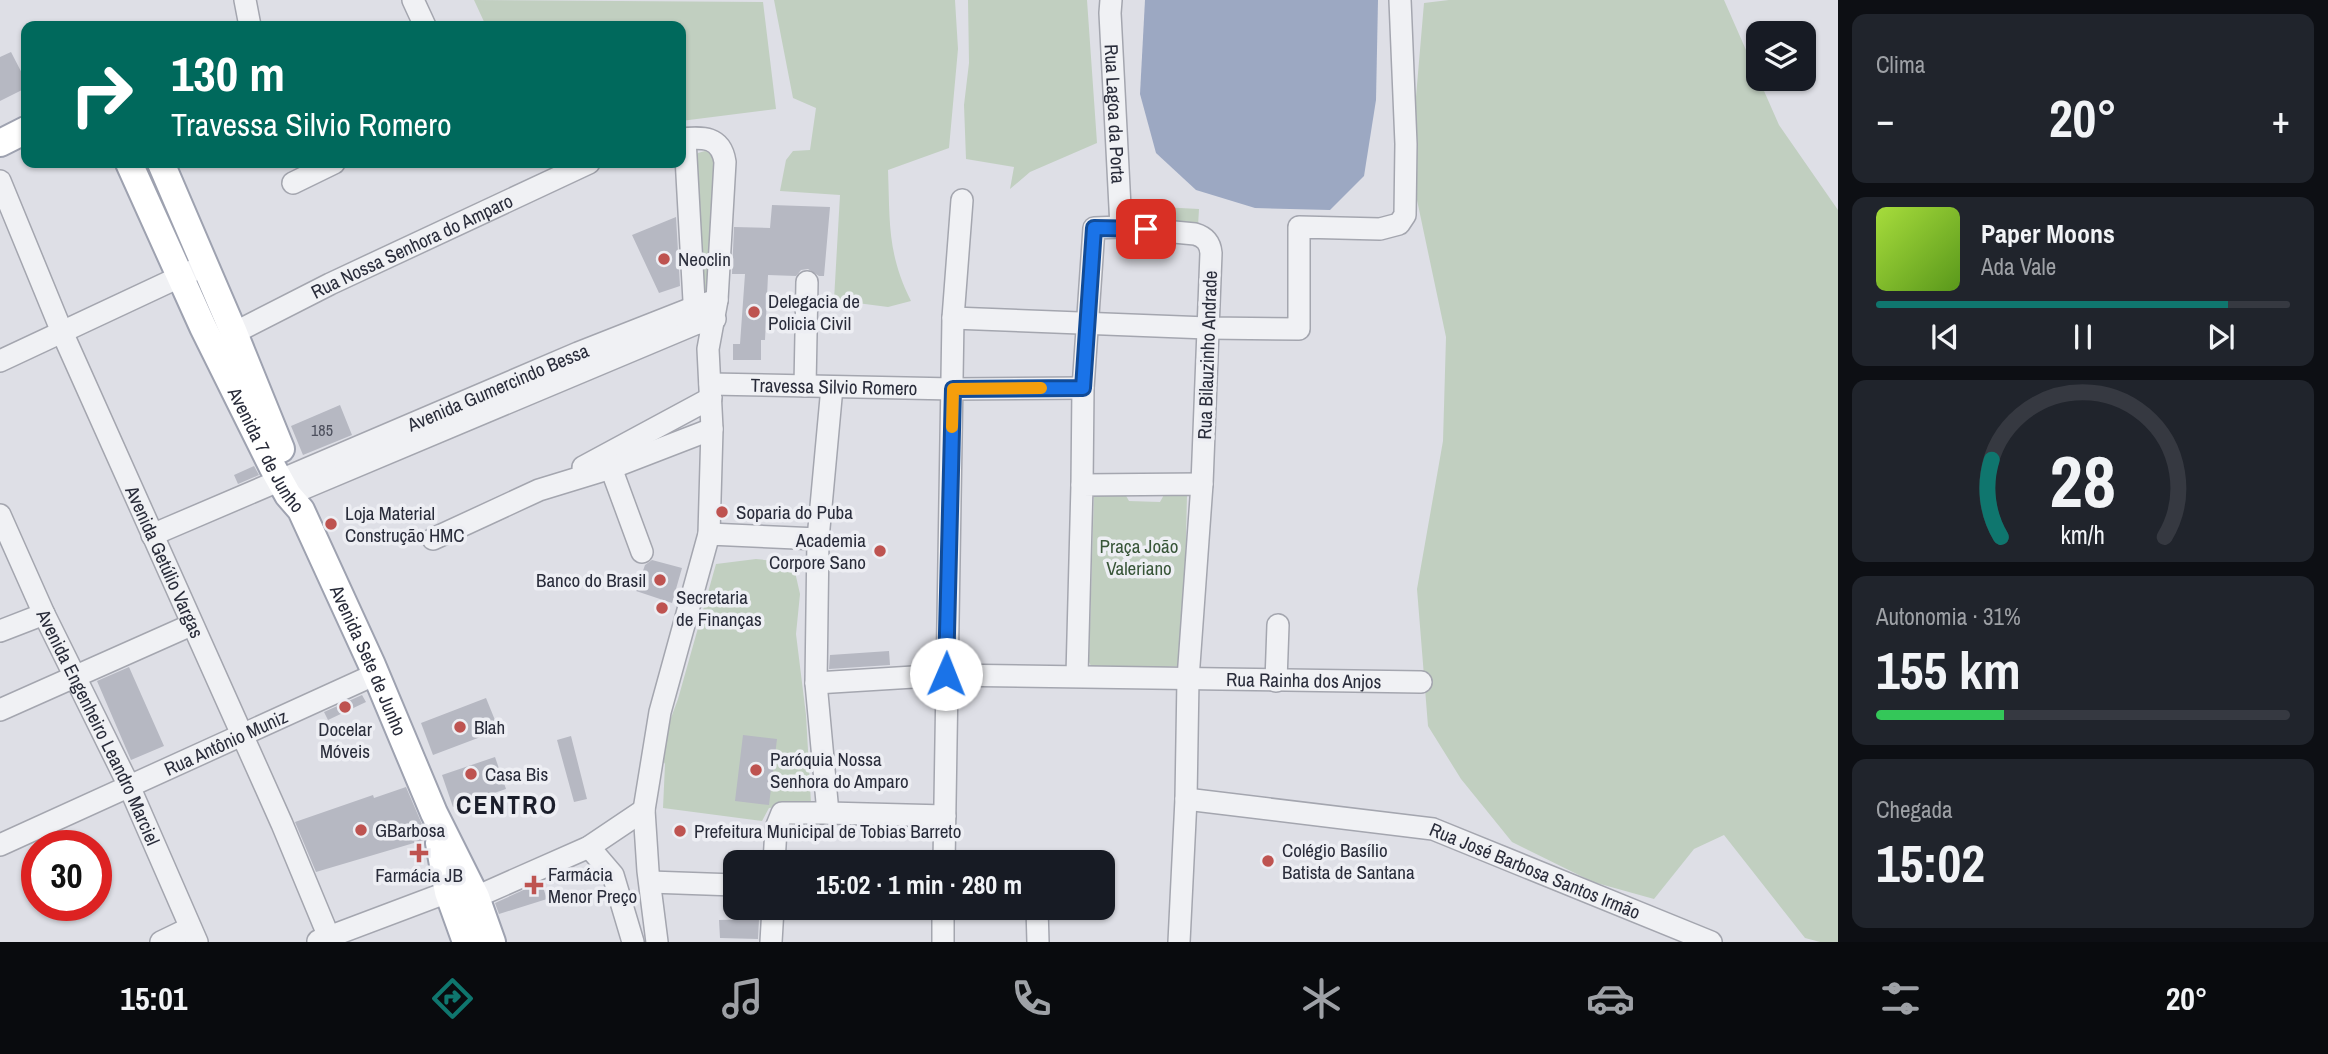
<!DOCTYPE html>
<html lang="pt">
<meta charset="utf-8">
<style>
body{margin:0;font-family:"Archivo Narrow",sans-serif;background:#20242c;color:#f1f3f6;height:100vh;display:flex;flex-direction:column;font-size:26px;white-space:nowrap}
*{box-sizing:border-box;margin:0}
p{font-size:23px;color:#9ea1a6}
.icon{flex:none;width:38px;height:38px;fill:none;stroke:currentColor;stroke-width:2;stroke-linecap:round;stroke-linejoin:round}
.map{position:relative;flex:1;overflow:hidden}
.sheet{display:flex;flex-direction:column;gap:14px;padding:14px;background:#0d0f14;width:490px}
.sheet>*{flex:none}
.banner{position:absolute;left:21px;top:21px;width:665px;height:147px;border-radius:14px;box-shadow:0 2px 5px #0004;background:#00695c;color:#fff;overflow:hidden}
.controls{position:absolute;left:1746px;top:21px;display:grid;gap:14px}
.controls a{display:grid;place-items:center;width:70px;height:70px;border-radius:14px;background:#171b24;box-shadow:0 2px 5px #0004;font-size:35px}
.speed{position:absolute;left:21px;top:830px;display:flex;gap:14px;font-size:35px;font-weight:700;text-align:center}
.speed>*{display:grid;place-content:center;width:91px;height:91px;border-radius:50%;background:#171b24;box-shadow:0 2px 5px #0004;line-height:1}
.speed .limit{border:10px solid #d22;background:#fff;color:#111}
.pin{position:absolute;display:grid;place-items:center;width:60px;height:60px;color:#fff;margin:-30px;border-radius:14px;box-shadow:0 4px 10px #0006}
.me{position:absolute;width:77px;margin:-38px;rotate:1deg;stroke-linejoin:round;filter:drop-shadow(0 0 5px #0008)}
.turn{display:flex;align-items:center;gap:24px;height:147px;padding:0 35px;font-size:32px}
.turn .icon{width:91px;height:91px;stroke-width:2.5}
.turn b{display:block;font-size:49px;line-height:60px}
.big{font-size:52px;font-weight:700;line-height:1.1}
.sheet .card{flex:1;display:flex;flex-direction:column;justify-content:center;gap:10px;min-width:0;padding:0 24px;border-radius:14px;background:#20242c}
.sheet .dial{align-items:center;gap:0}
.dial svg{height:182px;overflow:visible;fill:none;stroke:#363941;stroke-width:7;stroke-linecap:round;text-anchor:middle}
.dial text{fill:#f1f3f6;stroke:none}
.song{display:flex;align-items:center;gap:21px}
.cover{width:84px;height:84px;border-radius:10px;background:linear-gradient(135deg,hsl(80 70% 55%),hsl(90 70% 35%))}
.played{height:7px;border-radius:4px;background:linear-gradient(90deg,#0f766e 85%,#363941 85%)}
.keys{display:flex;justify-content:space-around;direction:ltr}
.heat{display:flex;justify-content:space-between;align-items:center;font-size:38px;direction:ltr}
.charge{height:10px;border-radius:5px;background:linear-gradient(90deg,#34c759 31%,#363941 0)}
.trip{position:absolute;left:723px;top:850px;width:392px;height:70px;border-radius:14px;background:#171b24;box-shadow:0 2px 5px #0004;font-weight:700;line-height:70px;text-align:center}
.dock{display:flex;height:112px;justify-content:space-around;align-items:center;background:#090b0e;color:#9ea1a6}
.dock .icon{width:49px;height:49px}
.dock .on{color:#0f766e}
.dock b{font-size:32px;color:#f1f3f6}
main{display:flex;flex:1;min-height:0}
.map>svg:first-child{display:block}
</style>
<main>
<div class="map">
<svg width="1838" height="942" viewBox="0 0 1838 942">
<rect width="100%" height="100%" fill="#dedfe6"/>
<path fill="#c1cfc0" d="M474,0L763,2L776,109L681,121V26H575L571,21L560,26H486Z
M774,0H955L958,49L949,148L888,170C890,222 887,253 911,301L888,307L834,300L840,195L780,191L786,160L793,151L810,150L816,108L793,98Z
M968,0H1087L1097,143L1030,172L1010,189L1014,167L966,159L964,105L969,63Z
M1449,0H1724L1779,125L1838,210V942H1820L1805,938L1724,835L1694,849L1654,899L1593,882L1512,842L1461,779L1428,726L1417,589L1443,441L1446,337L1410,167L1424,3Z
M705,151L713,153L718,160L709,293L704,296L692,164L698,153Z
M1142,206L1199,209L1198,226L1141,223Z
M1094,493L1125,494L1129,501L1160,502L1165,493L1187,495L1183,666L1093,670L1089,662Z
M756,559L793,563L800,594L796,634L806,715L811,803L769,808L762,821L663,808L665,764L658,753L678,699L716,564Z"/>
<path fill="#9ca8c2" d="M1145,0H1378L1376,100L1364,176L1330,210L1255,208L1196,190L1156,153L1140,94Z"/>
<path fill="#b6b8c2" d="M11,52L26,81V88L0,101V57Z
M772,205L830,207L824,276H819L808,269L801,270L796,276L768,275L765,340H761V360H733V344H740L745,274H732L734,227L770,228Z
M676,217L680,286L659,293L632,235Z
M340,405L352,435L303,455L291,426Z
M254,466L259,475L238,484L234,475Z
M652,560L682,568L672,603L636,591L645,565Z
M889,651L890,665L829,669L830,655Z
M129,667L164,746L131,760L97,681Z
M362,695L366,702L328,720L324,712Z
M486,698L499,730L433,755L421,723Z
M743,735L777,739L769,805L735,801Z
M571,736L587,799L574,802L557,740Z
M495,757L506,789L453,807L442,775Z
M406,787L424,829L426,835L424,840L316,872L295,822L373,795L374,798Z
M541,882L547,899L499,914L495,903Z
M759,919L758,939L720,938L719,920Z"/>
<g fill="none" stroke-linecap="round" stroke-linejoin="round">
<defs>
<g id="minor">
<path d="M245,0L250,26"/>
<path d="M413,0L425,26"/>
<path id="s1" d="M1111,0L1110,13L1121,227"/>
<path d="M681,139C703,137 721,136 725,162L717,300L708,349L712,429L709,534"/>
<path d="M685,139L695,319"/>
<path id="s2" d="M0,181L62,332L282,824L331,942"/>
<path d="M293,183L334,163"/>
<path d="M953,318L1207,328L1299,329V227L1380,229L1399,224L1405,215L1406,144L1400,0"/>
<path id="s3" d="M234,333L330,284L589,163"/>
<path d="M0,361L205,265"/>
<path id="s4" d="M710,384L953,389L1083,388"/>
<path d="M805,386L807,282"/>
<path d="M583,467L711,398"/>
<path d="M611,468L642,552"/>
<path d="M1082,485L1083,388L1094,228L1121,227L1195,234C1205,237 1210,242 1211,253L1202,484"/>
<path d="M288,495L695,324L715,319"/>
<path id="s5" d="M0,515L44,614L129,786L197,942"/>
<path id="s6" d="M152,535L578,353L695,307L717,300"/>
<path d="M433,539L539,490L611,468L712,429"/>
<path d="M818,539L832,387"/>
<path d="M0,631L44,614"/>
<path d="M1077,675L1082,485L1202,484L1188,679L1186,799L1179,942"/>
<path d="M1276,681L1278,625"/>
<path id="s7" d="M816,683L946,675L1421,682"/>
<path d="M0,710L191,625"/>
<path id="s8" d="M1186,799L1433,829L1711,942"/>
<path d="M828,813L945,816"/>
<path id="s9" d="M0,845L376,674"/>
<path d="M589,847L613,875L633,942"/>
<path d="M944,863L953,318L962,200"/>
<path d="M650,882L735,885"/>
<path d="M476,897L589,847L644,810"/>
<path d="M1037,908L1038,942"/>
<path d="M318,941L448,892"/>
<path d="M161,942L190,928"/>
<path d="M657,942L648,871L644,810L660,712L709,534L818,539L816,683L828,813H782L776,828L774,863"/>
<path d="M771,942L773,908"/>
<path d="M943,942V908"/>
</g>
<g id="major">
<path d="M0,143L26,130"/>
<path id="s10" d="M129,163L203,327L273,468L288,495L301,510L372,665L434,813L476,897L492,942"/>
<path d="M161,163L234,333L281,449"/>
<path d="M439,843L448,892L466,942"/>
</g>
</defs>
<use href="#minor" stroke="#a4a6af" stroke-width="24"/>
<use href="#major" stroke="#9ea2b0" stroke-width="30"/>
<use href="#minor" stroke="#f0f1f4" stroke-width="21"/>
<use href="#major" stroke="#fff" stroke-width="26"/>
</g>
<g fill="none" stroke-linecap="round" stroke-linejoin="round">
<defs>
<path id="route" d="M946,674L953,389L1083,388L1094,228L1146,229"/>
</defs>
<use href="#route" stroke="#114b97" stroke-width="18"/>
<use href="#route" stroke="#1a73e8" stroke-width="12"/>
<path stroke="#f59e0b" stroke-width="12" d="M952,427L953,389L1041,388"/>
</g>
<g fill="#be5350" stroke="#edeef3" stroke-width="2.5">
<circle cx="664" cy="259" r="7"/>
<circle cx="754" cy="312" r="7"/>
<circle cx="722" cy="512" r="7"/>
<circle cx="331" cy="524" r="7"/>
<circle cx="880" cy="551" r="7"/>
<circle cx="660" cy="580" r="7"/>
<circle cx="662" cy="608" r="7"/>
<circle cx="345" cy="707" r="7"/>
<circle cx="460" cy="727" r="7"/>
<circle cx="756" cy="770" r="7"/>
<circle cx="471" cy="774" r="7"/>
<circle cx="361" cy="830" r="7"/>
<circle cx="680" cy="831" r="7"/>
<path d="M415.5 842.5h7v7h7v7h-7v7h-7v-7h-7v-7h7z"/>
<circle cx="1268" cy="861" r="7"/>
<path d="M530.5 874.5h7v7h7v7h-7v7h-7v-7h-7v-7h7z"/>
</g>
<g text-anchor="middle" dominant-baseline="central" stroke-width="7" stroke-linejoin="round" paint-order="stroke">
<g font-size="16" fill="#4c4f5c">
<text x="322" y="430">185</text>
</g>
<g font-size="19" fill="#292c3a" stroke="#edeef3">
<text stroke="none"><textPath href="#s1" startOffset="114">Rua Lagoa da Porta</textPath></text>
<text stroke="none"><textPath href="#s3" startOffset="198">Rua Nossa Senhora do Amparo</textPath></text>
<text transform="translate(1207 355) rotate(-88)">Rua Bilauzinho Andrade</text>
<text stroke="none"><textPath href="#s6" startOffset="376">Avenida Gumercindo Bessa</textPath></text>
<text stroke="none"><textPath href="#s4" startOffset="124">Travessa Silvio Romero</textPath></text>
<text stroke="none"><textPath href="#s10" startOffset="318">Avenida 7 de Junho</textPath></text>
<text stroke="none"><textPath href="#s2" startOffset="415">Avenida Getúlio Vargas</textPath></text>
<text stroke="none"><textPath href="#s10" startOffset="553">Avenida Sete de Junho</textPath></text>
<text stroke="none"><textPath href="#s7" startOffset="488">Rua Rainha dos Anjos</textPath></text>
<text stroke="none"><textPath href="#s5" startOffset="234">Avenida Engenheiro Leandro Marciel</textPath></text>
<text stroke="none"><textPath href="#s9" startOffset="248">Rua Antônio Muniz</textPath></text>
<text stroke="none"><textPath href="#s8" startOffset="359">Rua José Barbosa Santos Irmão</textPath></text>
</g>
<g font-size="19" fill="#292c3a" stroke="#edeef3" text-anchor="start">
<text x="678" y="259">Neoclin</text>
<text x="768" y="301">Delegacia de<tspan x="768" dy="22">Policia Civil</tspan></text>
<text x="736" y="512">Soparia do Puba</text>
<text x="345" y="513">Loja Material<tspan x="345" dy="22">Construção HMC</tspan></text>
<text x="866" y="540" text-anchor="end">Academia<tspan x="866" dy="22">Corpore Sano</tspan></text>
<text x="646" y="580" text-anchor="end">Banco do Brasil</text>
<text x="676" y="597">Secretaria<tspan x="676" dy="22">de Finanças</tspan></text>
<text x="474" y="727">Blah</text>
<text x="345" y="729" text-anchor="middle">Docelar<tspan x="345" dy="22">Móveis</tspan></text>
<text x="770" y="759">Paróquia Nossa<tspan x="770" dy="22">Senhora do Amparo</tspan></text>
<text x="485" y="774">Casa Bis</text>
<text x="375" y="830">GBarbosa</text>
<text x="694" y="831">Prefeitura Municipal de Tobias Barreto</text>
<text x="1282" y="850">Colégio Basílio<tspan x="1282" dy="22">Batista de Santana</tspan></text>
<text x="548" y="874">Farmácia<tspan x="548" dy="22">Menor Preço</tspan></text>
<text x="419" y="875" text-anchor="middle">Farmácia JB</text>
</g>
<g font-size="19" fill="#385538" stroke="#edeef3">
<text x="1139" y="546">Praça João<tspan x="1139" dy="22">Valeriano</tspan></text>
</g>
<g font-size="26" font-weight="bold" letter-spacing="2" fill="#1b1e2b" stroke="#edeef3">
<text x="507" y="804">CENTRO</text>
</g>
</g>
</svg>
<div class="controls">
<a><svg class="icon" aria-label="layers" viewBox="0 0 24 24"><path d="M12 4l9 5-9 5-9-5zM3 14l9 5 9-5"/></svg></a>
</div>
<div class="speed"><div class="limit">30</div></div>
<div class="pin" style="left:1146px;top:229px;background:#d93025"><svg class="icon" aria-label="arrive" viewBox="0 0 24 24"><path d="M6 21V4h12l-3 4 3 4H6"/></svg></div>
<svg class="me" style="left:946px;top:674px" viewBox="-20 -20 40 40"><circle r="19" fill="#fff"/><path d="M0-13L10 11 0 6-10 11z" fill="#1a73e8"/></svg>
<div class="trip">15:02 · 1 min · 280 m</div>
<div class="banner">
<div class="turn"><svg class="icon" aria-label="right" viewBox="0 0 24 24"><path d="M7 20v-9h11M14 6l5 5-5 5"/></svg><div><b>130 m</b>Travessa Silvio Romero</div></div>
</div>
</div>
<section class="sheet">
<div class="card"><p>Clima</p>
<div class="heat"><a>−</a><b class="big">20°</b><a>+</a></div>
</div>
<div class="card">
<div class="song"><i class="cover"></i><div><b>Paper Moons</b><p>Ada Vale</p></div></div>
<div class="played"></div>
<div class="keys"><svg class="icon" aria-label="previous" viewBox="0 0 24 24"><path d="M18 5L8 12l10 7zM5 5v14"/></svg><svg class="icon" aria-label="pause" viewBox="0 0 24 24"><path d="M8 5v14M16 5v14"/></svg><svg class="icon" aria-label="next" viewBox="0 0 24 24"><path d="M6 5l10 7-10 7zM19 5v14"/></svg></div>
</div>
<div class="card dial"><svg viewBox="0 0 100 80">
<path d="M14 69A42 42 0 1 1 86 69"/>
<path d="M14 69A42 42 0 0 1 10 35" stroke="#0f766e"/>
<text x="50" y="56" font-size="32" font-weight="700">28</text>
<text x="50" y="72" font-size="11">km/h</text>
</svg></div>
<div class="card"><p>Autonomia · 31%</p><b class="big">155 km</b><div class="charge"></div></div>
<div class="card"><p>Chegada</p><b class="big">15:02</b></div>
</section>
</main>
<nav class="dock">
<b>15:01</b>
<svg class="icon on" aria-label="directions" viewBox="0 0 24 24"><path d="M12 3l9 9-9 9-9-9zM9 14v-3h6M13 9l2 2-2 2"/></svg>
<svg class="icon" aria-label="music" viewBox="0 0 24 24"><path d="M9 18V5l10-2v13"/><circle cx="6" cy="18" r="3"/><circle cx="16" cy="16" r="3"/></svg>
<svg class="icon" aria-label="phone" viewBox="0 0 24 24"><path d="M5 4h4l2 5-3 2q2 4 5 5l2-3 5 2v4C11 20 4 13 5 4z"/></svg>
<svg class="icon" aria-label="climate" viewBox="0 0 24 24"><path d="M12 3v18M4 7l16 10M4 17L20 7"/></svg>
<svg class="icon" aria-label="car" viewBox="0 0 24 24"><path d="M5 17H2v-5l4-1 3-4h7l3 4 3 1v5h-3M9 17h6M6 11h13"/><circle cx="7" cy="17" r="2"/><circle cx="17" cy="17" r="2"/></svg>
<svg class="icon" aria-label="filters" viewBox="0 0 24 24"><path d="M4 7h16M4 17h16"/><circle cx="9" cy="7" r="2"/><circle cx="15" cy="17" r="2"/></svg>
<b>20°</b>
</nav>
